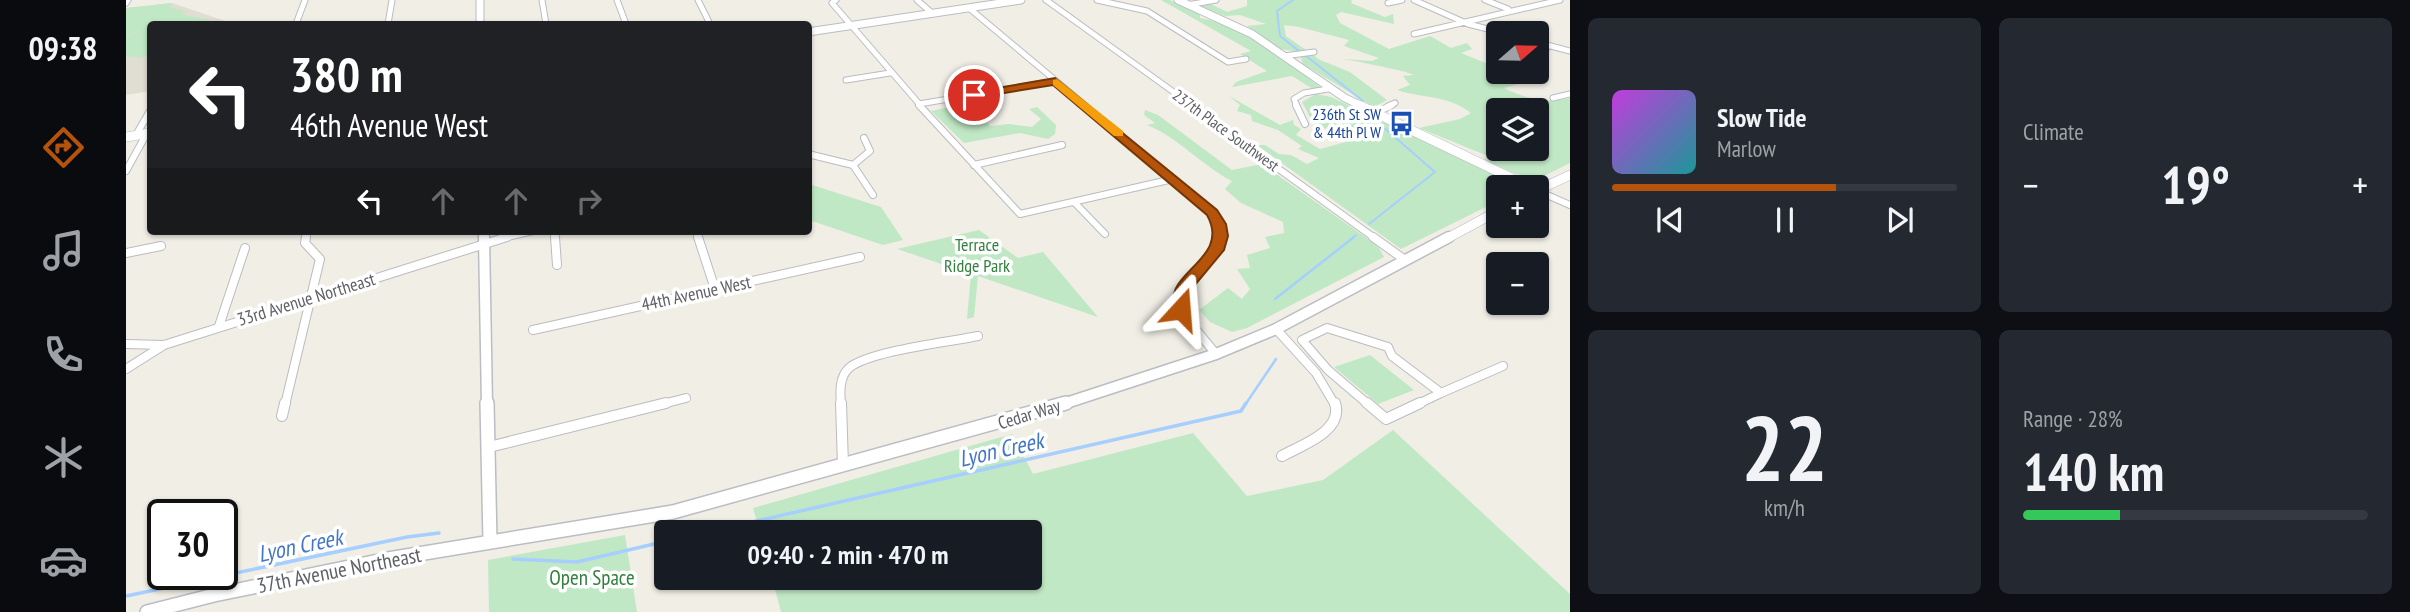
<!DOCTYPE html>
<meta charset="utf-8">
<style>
body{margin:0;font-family:"PT Sans Narrow",sans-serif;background:#242831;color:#f1f3f6;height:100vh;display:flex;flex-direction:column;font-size:26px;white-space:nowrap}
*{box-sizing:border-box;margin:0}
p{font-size:23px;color:#9ea1a6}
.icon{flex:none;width:38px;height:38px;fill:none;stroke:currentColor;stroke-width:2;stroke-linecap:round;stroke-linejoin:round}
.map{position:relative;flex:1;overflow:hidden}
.drawer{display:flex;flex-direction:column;gap:18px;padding:18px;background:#0d0f14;width:840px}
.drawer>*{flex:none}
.guide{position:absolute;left:21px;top:21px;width:665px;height:214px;border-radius:7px;box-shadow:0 2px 5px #0004;background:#202124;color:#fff;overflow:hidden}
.needle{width:46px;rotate:70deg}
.buttons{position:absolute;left:1360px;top:21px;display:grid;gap:14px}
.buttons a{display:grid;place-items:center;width:63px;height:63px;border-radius:7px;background:#171b24;box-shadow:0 2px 5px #0004;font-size:35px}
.speed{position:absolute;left:21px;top:499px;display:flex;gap:14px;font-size:35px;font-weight:700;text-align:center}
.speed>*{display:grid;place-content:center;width:91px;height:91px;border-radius:50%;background:#171b24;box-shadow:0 2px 5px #0004;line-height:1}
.speed .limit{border:4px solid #111;border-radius:10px;background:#fff;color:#111}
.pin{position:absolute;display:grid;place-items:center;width:60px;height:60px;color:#fff;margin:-30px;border:4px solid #fff;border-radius:50%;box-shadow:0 2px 7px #0007}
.me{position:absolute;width:77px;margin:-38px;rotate:19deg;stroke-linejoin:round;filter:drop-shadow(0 0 5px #0008)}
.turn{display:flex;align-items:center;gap:24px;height:147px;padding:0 28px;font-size:32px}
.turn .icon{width:91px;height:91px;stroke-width:2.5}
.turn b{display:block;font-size:49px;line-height:60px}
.lanes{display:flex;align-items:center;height:66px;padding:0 28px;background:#0003;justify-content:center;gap:35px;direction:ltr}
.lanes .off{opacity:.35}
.big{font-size:52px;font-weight:600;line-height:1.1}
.drawer .tile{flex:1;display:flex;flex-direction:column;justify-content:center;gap:10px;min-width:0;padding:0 24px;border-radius:10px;background:#242831}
.drawer .dial{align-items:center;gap:0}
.dial b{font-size:91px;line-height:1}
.song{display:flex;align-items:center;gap:21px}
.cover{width:84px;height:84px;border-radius:10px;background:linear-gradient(135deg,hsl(290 70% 55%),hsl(180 70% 35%))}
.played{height:7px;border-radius:4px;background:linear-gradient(90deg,#b45309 65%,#363941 65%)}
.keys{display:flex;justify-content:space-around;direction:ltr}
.heat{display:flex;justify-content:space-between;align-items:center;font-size:38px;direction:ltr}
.charge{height:10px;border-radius:5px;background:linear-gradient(90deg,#34c759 28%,#363941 0)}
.drawer .tiles{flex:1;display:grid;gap:18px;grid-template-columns:repeat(2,1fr)}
.trip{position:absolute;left:528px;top:520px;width:388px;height:70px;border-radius:7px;background:#171b24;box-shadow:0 2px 5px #0004;font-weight:600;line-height:70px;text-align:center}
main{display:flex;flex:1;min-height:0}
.menu{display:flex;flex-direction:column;width:126px;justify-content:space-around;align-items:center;background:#090b0e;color:#9ea1a6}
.menu .icon{width:49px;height:49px}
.menu .active{color:#b45309}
.menu b{font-size:32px;color:#f1f3f6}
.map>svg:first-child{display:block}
</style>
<main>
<nav class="menu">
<b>09:38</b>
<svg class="icon active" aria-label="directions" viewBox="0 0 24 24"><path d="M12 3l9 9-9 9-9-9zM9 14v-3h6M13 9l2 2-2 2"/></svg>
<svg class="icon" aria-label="music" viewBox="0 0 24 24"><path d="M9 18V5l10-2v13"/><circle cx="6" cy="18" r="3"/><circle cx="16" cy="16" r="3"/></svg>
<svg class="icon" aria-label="phone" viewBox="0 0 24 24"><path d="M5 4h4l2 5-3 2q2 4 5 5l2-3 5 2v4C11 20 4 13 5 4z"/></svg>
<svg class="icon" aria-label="climate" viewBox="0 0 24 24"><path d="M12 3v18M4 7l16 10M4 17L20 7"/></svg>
<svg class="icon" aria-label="car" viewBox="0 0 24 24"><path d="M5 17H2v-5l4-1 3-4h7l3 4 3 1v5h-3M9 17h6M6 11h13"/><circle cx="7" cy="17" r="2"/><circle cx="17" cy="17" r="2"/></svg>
</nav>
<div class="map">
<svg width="1444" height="612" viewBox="0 0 1444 612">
<rect width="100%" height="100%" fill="#f0eee5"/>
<path fill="#e0ded3" d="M46,3L108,24H24V91L0,95V8Z"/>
<path fill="#c1e8c5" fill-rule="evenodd" d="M1035,0H1044L1074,14V18C1120,25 1159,60 1195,88L1187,89L1166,76L1106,87L1110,82L1141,71L1114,54L1125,51Z
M1121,0H1226L1225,3L1259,17L1267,14L1268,24L1215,12L1210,15L1214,23L1263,49L1304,36L1325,48L1341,43L1346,49L1335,53L1372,68V72H1381L1402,81L1378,88C1401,99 1419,104 1444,98V163L1410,180L1385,172L1358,160L1362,156L1293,128L1334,119L1345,113C1320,94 1298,99 1271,90L1284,85L1277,76L1288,75C1281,71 1226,60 1215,59L1246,61L1253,58L1218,46L1223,40L1173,27L1158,25L1160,36L1194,60L1224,72L1261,100L1248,107L1177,64L1174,55L1168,51L1155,49L1121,26L1140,24L1114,15L1099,16L1075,6L1085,4L1101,12L1121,6ZM1372,110H1410V149H1372Z
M46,3L45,8L60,11L55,14L85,20L75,24H24V54L15,58L0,56V37L17,29L0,36V8Z
M1190,94L1205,97L1368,175L1381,187H1372V201L1275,249L1131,145H1139L1153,154L1165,155L1181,164L1193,158L1172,149L1176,146L1152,130L1126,121L1125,115L1111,111L1114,105L1103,96L1154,125L1167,120L1168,125L1175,129L1170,135L1194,149L1220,142L1185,119L1176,102Z
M829,106L867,112L855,116L864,126L883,124L906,127L915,119L903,109L911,107L930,125L929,134L922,139L894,133L838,143L805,111Z
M1019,110L1032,115L1106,170L1136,164L1245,241L1253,248L1258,257L1121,328L1106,332L1084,322L1073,310L1102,288L1116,299L1124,289L1111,269L1124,268L1121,255L1144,248L1139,237L1158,233L1157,222L1115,203L1099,189L1106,181C1075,165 1053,138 1021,125L1029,123L1018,115Z
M683,184L755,207L777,240L757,245L683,220Z
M853,230L892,258L917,252L972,317L852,276L848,317L841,319L845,274L771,249Z
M1244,355L1288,390L1252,404L1208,367Z
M1267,430L1444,594V612H655L646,578H905V532H634L627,508L886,434L907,474L1067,433L1121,496L1197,480Z
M499,535L511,612H363L362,560Z"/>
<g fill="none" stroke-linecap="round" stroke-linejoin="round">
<path stroke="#a6cfff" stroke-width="2" d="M1167,0L1151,11L1154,36L1173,51
M1179,55L1237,101
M1243,224L1309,172L1256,126
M1225,239L1230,235"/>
<path stroke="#a6cfff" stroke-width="2.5" d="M1149,299L1228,237
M1119,405L1150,359"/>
<path stroke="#a6cfff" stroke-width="3.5" d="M582,532L1115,411L1120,403
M387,559L451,562L541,541
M0,596L281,537L313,533"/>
<defs>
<path id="street-far3" d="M416,0L420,24
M491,0L500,24
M572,0L584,24
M710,0L706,3L795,106
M791,0L806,13
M920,0L1067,106
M971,0L1021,11L1102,62L1120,59
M1288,0L1342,24L1378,33
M1359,0L1382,9
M0,3L2,0
M1262,3L1276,0
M1061,5L1090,0
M843,8L960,106
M170,24L179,0
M262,24L266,0
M1288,34L1434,0
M1410,42L1444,51
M1410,53L1420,50L1422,45
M1158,56L1188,52
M720,80L764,73
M1427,98L1444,94
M793,104L929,81
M1171,106L1168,99L1178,93L1202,89
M1262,106L1269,103"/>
<path id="street-far2" d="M793,105L894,214L1047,179
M957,105L1086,213L1091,225L1092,239
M1064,105L1250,239
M1170,105L1179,124
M1249,113L1266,105
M10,135L24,111
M682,154L727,165L747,195
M727,165L744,151L738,138
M848,165L936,145
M0,171L21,133
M1412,191L1444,205
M948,202L979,234
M428,231L429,239
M570,231L573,239
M179,239L180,231
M373,239L407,231"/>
<path id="street-far1" d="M429,237L431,265
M572,237L589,289
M1247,237L1279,260
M0,253L35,246
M93,326L119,248
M1150,329L1190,373L1209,405
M407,330L734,257
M0,344L38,345L381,237
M1090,354L1061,319L1055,291L1086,255L1092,237
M0,369L38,345
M1315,393L1377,366
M159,405L194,259L179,243L180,237
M533,405L560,398
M715,405C714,393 713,377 723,368C743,351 823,342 852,336
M1243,405L1202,370L1176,340L1201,328L1262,347L1266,356L1315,393
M1290,405L1315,393"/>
<path id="street" d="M715,403L717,466
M1241,403L1260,419L1294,403
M156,416L159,403
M363,447L540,403
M1156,456C1176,445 1218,431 1209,403"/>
<path id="secondary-far3" d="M354,0V24
M1052,0L1126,34L1219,98L1236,106
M682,32L895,0"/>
<path id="secondary-far2" d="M1233,105L1404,187
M0,137L24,133
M1410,191L1444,175
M358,231V239
M1320,239L1372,211"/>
<path id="secondary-far1" d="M358,237L361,405
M934,405L1090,354L1150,329L1323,237"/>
<path id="secondary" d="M361,403L364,541
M21,612L88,595L262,559L547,512L940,403"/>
</defs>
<use href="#street-far3" stroke="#babcc1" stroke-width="7"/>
<use href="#street-far2" stroke="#babcc1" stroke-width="8"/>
<use href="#street-far1" stroke="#babcc1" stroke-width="10"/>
<use href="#street" stroke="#babcc1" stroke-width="12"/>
<use href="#secondary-far3" stroke="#babdc3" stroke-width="9"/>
<use href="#secondary-far2" stroke="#babdc3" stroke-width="10"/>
<use href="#secondary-far1" stroke="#babdc3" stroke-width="13"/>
<use href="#secondary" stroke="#babdc3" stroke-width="16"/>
<use href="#street-far3" stroke="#fff" stroke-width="5"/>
<use href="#street-far2" stroke="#fff" stroke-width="6"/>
<use href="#street-far1" stroke="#fff" stroke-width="8"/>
<use href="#street" stroke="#fff" stroke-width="10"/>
<use href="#secondary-far3" stroke="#fff" stroke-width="7"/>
<use href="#secondary-far2" stroke="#fff" stroke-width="9"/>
<use href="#secondary-far1" stroke="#fff" stroke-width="10"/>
<use href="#secondary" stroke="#fff" stroke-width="13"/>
</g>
<path fill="#b45309" stroke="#753606" stroke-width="2" d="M929,78L1091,210L1100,224L1102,236L1098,250L1063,292L1061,313H1050C1031,273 1107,261 1081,215L927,85L848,98L842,95L848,92Z"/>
<path fill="#f59e0b" d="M931,79L997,131V136H988L927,85V80Z"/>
<defs>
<symbol id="bus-bare" viewBox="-9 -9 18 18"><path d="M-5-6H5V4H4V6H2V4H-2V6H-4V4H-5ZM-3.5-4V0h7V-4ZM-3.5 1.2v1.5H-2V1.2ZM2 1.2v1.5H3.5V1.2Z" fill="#1a4fb4" stroke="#fff" stroke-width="2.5" paint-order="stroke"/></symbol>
</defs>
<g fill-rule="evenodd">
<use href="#bus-bare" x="1258" y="106" width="35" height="35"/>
</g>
<g text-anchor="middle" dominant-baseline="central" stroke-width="7" stroke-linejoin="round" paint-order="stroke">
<g font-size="16" fill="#164399" stroke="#fff" text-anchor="end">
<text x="1255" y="114">236th St SW<tspan x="1255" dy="18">&amp; 44th Pl W</tspan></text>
</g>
<g font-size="16" fill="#5d6066" stroke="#fff">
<text transform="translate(1100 130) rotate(36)">237th Place Southwest</text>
</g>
<g font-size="18" fill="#31813d" stroke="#fff">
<text x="851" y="244">Terrace<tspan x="851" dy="21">Ridge Park</tspan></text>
</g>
<g font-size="18" fill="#5d6066" stroke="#fff">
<text transform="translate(570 293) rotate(-12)">44th Avenue West</text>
<text transform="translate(180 299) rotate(-17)">33rd Avenue Northeast</text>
<text transform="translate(903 414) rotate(-17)">Cedar Way</text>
</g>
<g font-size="21" fill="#5d6066" stroke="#fff">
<text transform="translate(213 570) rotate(-11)">37th Avenue Northeast</text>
</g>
<g font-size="21" fill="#31813d" stroke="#fff">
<text x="466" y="577">Open Space</text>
</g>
<g font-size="23" font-style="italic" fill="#4476c7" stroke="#fff">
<text transform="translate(875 449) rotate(-13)">Lyon Creek</text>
<text transform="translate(174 545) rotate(-12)">Lyon Creek</text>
</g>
</g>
</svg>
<div class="buttons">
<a><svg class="needle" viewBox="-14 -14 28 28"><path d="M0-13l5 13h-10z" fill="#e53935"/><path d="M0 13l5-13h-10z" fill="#9ea1a6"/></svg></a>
<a><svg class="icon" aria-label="layers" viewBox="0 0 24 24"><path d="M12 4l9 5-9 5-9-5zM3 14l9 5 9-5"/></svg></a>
<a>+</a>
<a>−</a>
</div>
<div class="speed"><div class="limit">30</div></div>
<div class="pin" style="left:848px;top:95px;background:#d93025"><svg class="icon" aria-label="arrive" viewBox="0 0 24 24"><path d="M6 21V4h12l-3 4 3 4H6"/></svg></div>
<svg class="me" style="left:1055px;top:309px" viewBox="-20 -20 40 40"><path d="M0-17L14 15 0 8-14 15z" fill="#b45309" stroke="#fff" stroke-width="4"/></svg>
<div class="trip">09:40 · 2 min · 470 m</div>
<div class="guide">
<div class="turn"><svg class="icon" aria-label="left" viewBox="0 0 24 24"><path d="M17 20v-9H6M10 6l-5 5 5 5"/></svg><div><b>380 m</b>46th Avenue West</div></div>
<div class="lanes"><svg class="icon" aria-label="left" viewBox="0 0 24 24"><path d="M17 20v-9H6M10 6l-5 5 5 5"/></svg><svg class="icon off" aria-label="ahead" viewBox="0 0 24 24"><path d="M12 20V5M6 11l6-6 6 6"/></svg><svg class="icon off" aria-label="ahead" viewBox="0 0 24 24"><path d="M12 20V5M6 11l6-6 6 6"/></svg><svg class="icon off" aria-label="right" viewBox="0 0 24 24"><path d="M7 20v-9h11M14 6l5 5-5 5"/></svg></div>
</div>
</div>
<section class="drawer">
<div class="tiles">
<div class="tile">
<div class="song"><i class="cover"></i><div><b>Slow Tide</b><p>Marlow</p></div></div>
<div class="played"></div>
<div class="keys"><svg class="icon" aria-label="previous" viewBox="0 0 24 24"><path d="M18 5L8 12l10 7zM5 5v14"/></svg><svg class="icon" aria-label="pause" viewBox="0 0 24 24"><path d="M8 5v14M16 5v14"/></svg><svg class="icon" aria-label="next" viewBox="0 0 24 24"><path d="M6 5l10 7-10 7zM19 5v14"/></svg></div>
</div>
<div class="tile"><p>Climate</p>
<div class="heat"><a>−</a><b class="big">19°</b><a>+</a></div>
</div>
<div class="tile dial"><b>22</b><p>km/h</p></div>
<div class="tile"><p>Range · 28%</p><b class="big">140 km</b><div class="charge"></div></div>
</div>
</section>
</main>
